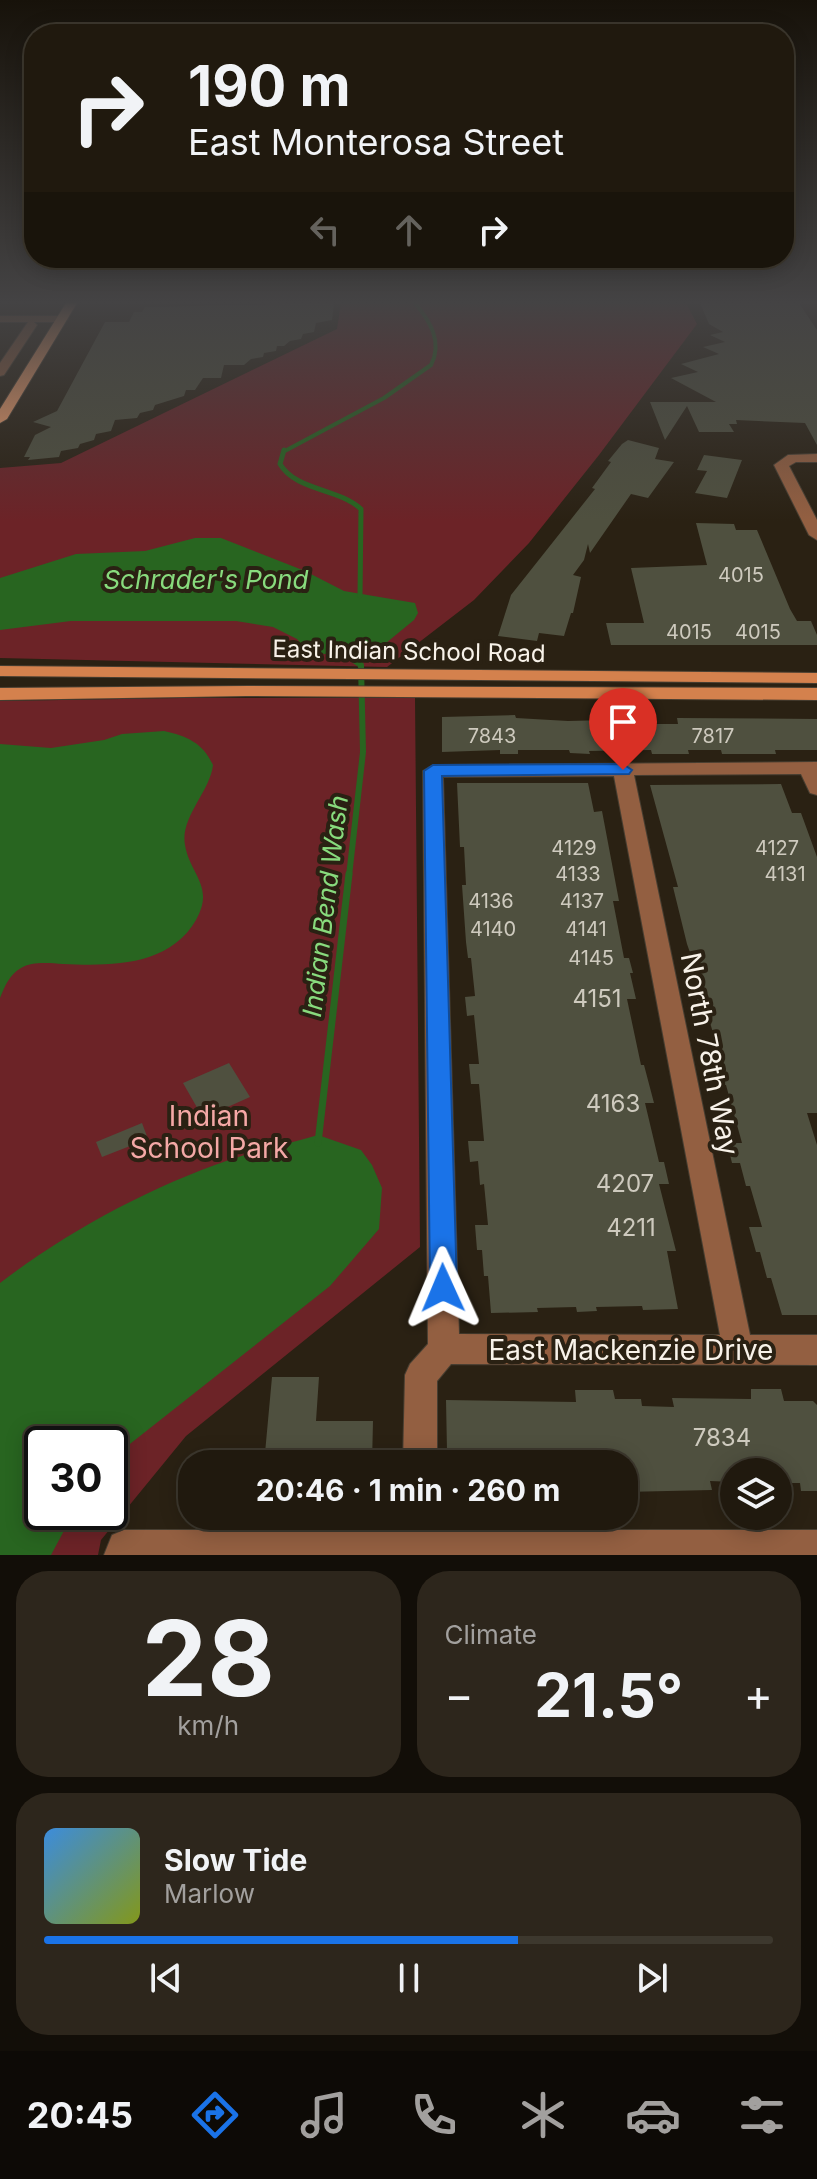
<!DOCTYPE html>
<meta charset="utf-8">
<style>
body{margin:0;font-family:Inter,sans-serif;background:#2d261c;color:#f1f3f6;height:100vh;display:flex;flex-direction:column;font-size:30px;white-space:nowrap}
*{box-sizing:border-box;margin:0}
p{font-size:26px;color:#a2a09e}
.icon{flex:none;width:44px;height:44px;fill:none;stroke:currentColor;stroke-width:2;stroke-linecap:round;stroke-linejoin:round}
.map{position:relative;height:1555px;overflow:hidden}
.panel{display:flex;flex-direction:column;gap:16px;padding:16px;background:#120e08;flex:1}
.panel>*{flex:none}
.top-card{position:absolute;left:24px;top:24px;width:770px;height:244px;border-radius:32px;box-shadow:0 4px 20px #0003,0 0 0 2px #3d382e;background:#20190e;color:#f1f3f6;overflow:hidden}
.controls{position:absolute;left:720px;top:1458px;display:grid;gap:16px}
.controls a{display:grid;place-items:center;width:72px;height:72px;border-radius:50%;background:#20190e;box-shadow:0 4px 20px #0003,0 0 0 2px #3d382e;font-size:40px}
.speed{position:absolute;left:24px;top:1426px;display:flex;gap:16px;font-size:40px;font-weight:700;text-align:center}
.speed>*{display:grid;place-content:center;width:104px;height:104px;border-radius:50%;background:#20190e;box-shadow:0 4px 20px #0003,0 0 0 2px #3d382e;line-height:1}
.speed .limit{border:4px solid #111;border-radius:12px;background:#fff;color:#111}
.pin{position:absolute;display:grid;place-items:center;width:68px;height:68px;color:#fff;margin:-82px -34px;border-radius:50% 50% 50% 0;rotate:-45deg;box-shadow:0 0 8px #0007}
.pin .icon{rotate:45deg}
.me{position:absolute;width:88px;margin:-44px;rotate:359deg;stroke-linejoin:round;filter:drop-shadow(0 0 6px #0008)}
.turn{display:flex;align-items:center;gap:28px;height:168px;padding:0 32px;font-size:36px}
.turn .icon{width:104px;height:104px;stroke-width:2.5}
.turn b{display:block;font-size:56px;line-height:68px}
.lanes{display:flex;align-items:center;height:76px;padding:0 32px;background:#0003;justify-content:center;gap:40px;direction:ltr}
.lanes .off{opacity:.35}
.big{font-size:60px;font-weight:700;line-height:1.1}
.panel .card{flex:1;display:flex;flex-direction:column;justify-content:center;gap:12px;min-width:0;padding:0 28px;border-radius:32px;background:#2d261c}
.panel .dial{align-items:center;gap:0}
.dial b{font-size:104px;line-height:1}
.song{display:flex;align-items:center;gap:24px}
.cover{width:96px;height:96px;border-radius:12px;background:linear-gradient(135deg,hsl(210 70% 55%),hsl(70 70% 35%))}
.played{height:8px;border-radius:4px;background:linear-gradient(90deg,#1a73e8 65%,#3d382e 65%)}
.keys{display:flex;justify-content:space-around;direction:ltr}
.heat{display:flex;justify-content:space-between;align-items:center;font-size:44px;direction:ltr}
.panel .tiles{flex:1;display:grid;gap:16px;grid-template-columns:1fr 1fr}
.card:last-child{grid-column:span 2}
.trip{position:absolute;left:178px;top:1450px;width:460px;height:80px;border-radius:32px;background:#20190e;box-shadow:0 4px 20px #0003,0 0 0 2px #3d382e;font-weight:700;line-height:80px;text-align:center}
.tabs{display:flex;height:128px;justify-content:space-around;align-items:center;background:#0d0a06;color:#a2a09e}
.tabs .icon{width:56px;height:56px}
.tabs .current{color:#1a73e8}
.tabs b{font-size:36px;color:#f1f3f6}
.map>svg:first-child{display:block}
</style>
<div class="map">
<svg width="817" height="1555" viewBox="0 0 817 1555">
<rect width="100%" height="100%" fill="#2a2113"/>
<path fill="#6c2327" fill-rule="evenodd" d="M341,303H686L697,324L599,455L529,543L474,600L387,667L0,658V468L61,463L337,329Z
M180,698H415L420,1247L186,1436L101,1540L98,1555H0V701ZM42,1444H110V1512H42Z"/>
<path fill="#286520" d="M195,538H221L305,571L344,591L415,603L418,613L414,620L386,643L364,652L324,654L308,651L297,639L273,627L236,621H71L0,630V578L76,554L145,551Z
M164,731C187,736 203,743 213,765C210,792 180,817 185,845C190,875 215,886 196,920C169,967 109,966 63,964C50,963 32,961 21,968C9,975 5,986 0,998V744L51,748L104,740L122,734Z
M318,1135L361,1150L372,1165L382,1188L379,1229L330,1286L121,1451L110,1465V1444H42V1512H74L51,1555H0V1283C68,1231 148,1188 229,1160C258,1150 289,1144 318,1135Z"/>
<g fill="none" stroke-linecap="round" stroke-linejoin="round">
<path stroke="#286520" stroke-width="4" d="M283,452L384,398L431,365C443,342 430,321 415,303"/>
<path stroke="#286520" stroke-width="5" d="M284,450L280,464C296,491 338,488 361,509L360,596"/>
<path stroke="#286520" stroke-width="6" d="M346,646L344,653L361,665L363,752L349,876"/>
<path stroke="#286520" stroke-width="7" d="M318,1143L349,874"/>
</g>
<path fill="#4f503f" d="M334,303L332,320L316,323L314,332L303,334L301,339L290,341L284,346H277L276,351L264,353L263,357L251,359L244,365H224L221,378H203L195,390H186L184,396L155,405L153,410L140,413L137,418L115,420L111,431L96,434L94,440L80,444L78,448L61,451L59,457L28,460L30,457H24L35,435L51,427L33,422L57,411L105,322H129L134,312H142L145,307Z
M700,303H799L817,330V445L805,423L736,420L737,424H729L734,432H699L687,406L665,440L650,402H716L671,378L698,372L681,364L719,354L703,347L725,342L710,335L723,332L709,324Z
M628,440L659,448L655,459L674,462L648,498L631,494L590,553L588,544L584,560L573,575L581,577L573,613H571L564,636L539,633L537,641L498,636L511,595L595,489L592,488L611,462L608,461L622,444Z
M704,455L742,460L727,498L695,493L707,471L697,470Z
M696,523L734,524L736,530H757L790,609L797,621H811L817,635V645H611L606,623H644L631,568L707,565Z
M515,715L516,718L568,721L646,719L647,724H678L677,718L817,719V750H775L776,754H722L721,750H688L689,754H652L651,750L589,751L590,754L570,753L569,750H518V754H500V750L442,752V717Z
M457,783H588L594,812L602,811L619,901H613L624,958H629L633,973H630L636,999H627L641,1065H644L654,1103H645L659,1162H664L669,1184H659L676,1251H667L678,1309L643,1310L642,1306L596,1307L597,1311L577,1312L576,1307L537,1308L538,1312L491,1313L488,1276H484L482,1250H477L475,1225H488L484,1184L480,1185L478,1161L470,1162L468,1141H484L479,1084H471L469,1064H479L474,1015L467,1016L465,997L475,996L471,958H468L466,942L462,885H466L464,847H460Z
M781,784L792,813H801L817,857V1113H807L817,1145V1315H782L771,1278H767L760,1252H756L749,1227H762L750,1186H746L740,1163H732L727,1143H742L726,1085H718L713,1066H723L708,1016L702,1017L697,998L707,997L696,960L693,961L687,944L673,887H678L650,785Z
M229,1063L250,1097L203,1118L183,1083Z
M142,1123L148,1139L102,1157L96,1142Z
M272,1377H319L316,1421H373L372,1464H264Z
M751,1389H781L784,1401H813L817,1405V1491H801L800,1483H778V1472H734V1482L710,1481L712,1490L624,1492V1464H457L456,1451H447L446,1400L576,1402L575,1390H613L615,1399H641L642,1406L674,1407L672,1398L751,1399Z"/>
<g fill="none" stroke-linecap="round" stroke-linejoin="round">
<defs>
<path id="minor" d="M0,316H62L68,319L62,322H34L37,325L4,375L0,376V363L28,322H0Z
M817,454V462H796L789,466L817,520V540L809,535L774,465L788,455Z
M817,762V795L810,793L801,774L634,775L750,1335H817V1365L451,1364L437,1381V1464H403L405,1375L410,1364L428,1344L423,771L433,765ZM614,776L720,1335L459,1334L443,777Z
M409,1516H445L454,1530H817V1555H104L112,1535L124,1530H415Z"/>
<path id="secondary" d="M0,666L817,673V683L0,676Z
M246,686L817,688V700L246,696L0,700V688Z"/>
<path id="primary" d="M66,303H77L7,419L0,423V409Z"/>
</defs>
<use href="#minor" stroke="#473e31" stroke-width="2"/>
<use href="#secondary" stroke="#473e31" stroke-width="2"/>
<use href="#primary" stroke="#473e31" stroke-width="2"/>
<use href="#minor" fill="#935f41" fill-rule="evenodd"/>
<use href="#secondary" fill="#d4814d" fill-rule="evenodd"/>
<use href="#primary" fill="#f8a26e" fill-rule="evenodd"/>
</g>
<linearGradient id="sky" x2="0" y2="1"><stop stop-color="#17120a"/><stop offset="0.58" stop-color="#444344"/><stop offset="1" stop-color="#444344" stop-opacity="0"/></linearGradient>
<rect width="817" height="521" fill="url(#sky)"/>
<path fill="#1a73e8" stroke="#114b97" stroke-width="2" d="M623,764L632,770L629,774L442,776L457,1288L453,1297L443,1301L434,1297L430,1288L424,771L433,765Z"/>
<g text-anchor="middle" dominant-baseline="central" stroke-width="8" stroke-linejoin="round" paint-order="stroke">
<g font-size="20" fill="#cecabe">
<text x="741" y="575">4015</text>
<text x="689" y="632">4015</text>
<text x="758" y="632">4015</text>
<text x="492" y="736">7843</text>
<text x="713" y="736">7817</text>
<text x="574" y="848">4129</text>
<text x="777" y="848">4127</text>
<text x="578" y="874">4133</text>
<text x="785" y="874">4131</text>
<text x="491" y="901">4136</text>
<text x="582" y="901">4137</text>
<text x="493" y="929">4140</text>
<text x="586" y="929">4141</text>
<text x="591" y="958">4145</text>
</g>
<g font-size="24" fill="#f8f2e9" stroke="#2a2113">
<text transform="translate(409 651) rotate(1)">East Indian School Road</text>
</g>
<g font-size="24" fill="#cecabe">
<text x="597" y="998">4151</text>
<text x="613" y="1103">4163</text>
<text x="625" y="1183">4207</text>
<text x="631" y="1227">4211</text>
<text x="722" y="1437">7834</text>
</g>
<g font-size="26" font-style="italic" fill="#88db7d" stroke="#2a2113">
<text x="206" y="579">Schrader's Pond</text>
<text transform="translate(325 906) rotate(-83)">Indian Bend Wash</text>
</g>
<g font-size="28" fill="#f8f2e9" stroke="#2a2113">
<text transform="translate(710 1054) rotate(79)">North 78th Way</text>
<text x="631" y="1350">East Mackenzie Drive</text>
</g>
<g font-size="28" fill="#f4a8a6" stroke="#2a2113">
<text x="209" y="1116">Indian<tspan x="209" dy="32">School Park</tspan></text>
</g>
</g>
</svg>
<div class="controls">
<a><svg class="icon" aria-label="layers" viewBox="0 0 24 24"><path d="M12 4l9 5-9 5-9-5zM3 14l9 5 9-5"/></svg></a>
</div>
<div class="speed"><div class="limit">30</div></div>
<div class="pin" style="left:623px;top:770px;background:#d93025"><svg class="icon" aria-label="arrive" viewBox="0 0 24 24"><path d="M6 21V4h12l-3 4 3 4H6"/></svg></div>
<svg class="me" style="left:443px;top:1288px" viewBox="-20 -20 40 40"><path d="M0-17L14 15 0 8-14 15z" fill="#1a73e8" stroke="#fff" stroke-width="4"/></svg>
<div class="trip">20:46 · 1 min · 260 m</div>
<div class="top-card">
<div class="turn"><svg class="icon" aria-label="right" viewBox="0 0 24 24"><path d="M7 20v-9h11M14 6l5 5-5 5"/></svg><div><b>190 m</b>East Monterosa Street</div></div>
<div class="lanes"><svg class="icon off" aria-label="left" viewBox="0 0 24 24"><path d="M17 20v-9H6M10 6l-5 5 5 5"/></svg><svg class="icon off" aria-label="ahead" viewBox="0 0 24 24"><path d="M12 20V5M6 11l6-6 6 6"/></svg><svg class="icon" aria-label="right" viewBox="0 0 24 24"><path d="M7 20v-9h11M14 6l5 5-5 5"/></svg></div>
</div>
</div>
<section class="panel">
<div class="tiles">
<div class="card dial"><b>28</b><p>km/h</p></div>
<div class="card"><p>Climate</p>
<div class="heat"><a>−</a><b class="big">21.5°</b><a>+</a></div>
</div>
<div class="card">
<div class="song"><i class="cover"></i><div><b>Slow Tide</b><p>Marlow</p></div></div>
<div class="played"></div>
<div class="keys"><svg class="icon" aria-label="previous" viewBox="0 0 24 24"><path d="M18 5L8 12l10 7zM5 5v14"/></svg><svg class="icon" aria-label="pause" viewBox="0 0 24 24"><path d="M8 5v14M16 5v14"/></svg><svg class="icon" aria-label="next" viewBox="0 0 24 24"><path d="M6 5l10 7-10 7zM19 5v14"/></svg></div>
</div>
</div>
</section>
<nav class="tabs">
<b>20:45</b>
<svg class="icon current" aria-label="directions" viewBox="0 0 24 24"><path d="M12 3l9 9-9 9-9-9zM9 14v-3h6M13 9l2 2-2 2"/></svg>
<svg class="icon" aria-label="music" viewBox="0 0 24 24"><path d="M9 18V5l10-2v13"/><circle cx="6" cy="18" r="3"/><circle cx="16" cy="16" r="3"/></svg>
<svg class="icon" aria-label="phone" viewBox="0 0 24 24"><path d="M5 4h4l2 5-3 2q2 4 5 5l2-3 5 2v4C11 20 4 13 5 4z"/></svg>
<svg class="icon" aria-label="climate" viewBox="0 0 24 24"><path d="M12 3v18M4 7l16 10M4 17L20 7"/></svg>
<svg class="icon" aria-label="car" viewBox="0 0 24 24"><path d="M5 17H2v-5l4-1 3-4h7l3 4 3 1v5h-3M9 17h6M6 11h13"/><circle cx="7" cy="17" r="2"/><circle cx="17" cy="17" r="2"/></svg>
<svg class="icon" aria-label="filters" viewBox="0 0 24 24"><path d="M4 7h16M4 17h16"/><circle cx="9" cy="7" r="2"/><circle cx="15" cy="17" r="2"/></svg>
</nav>
